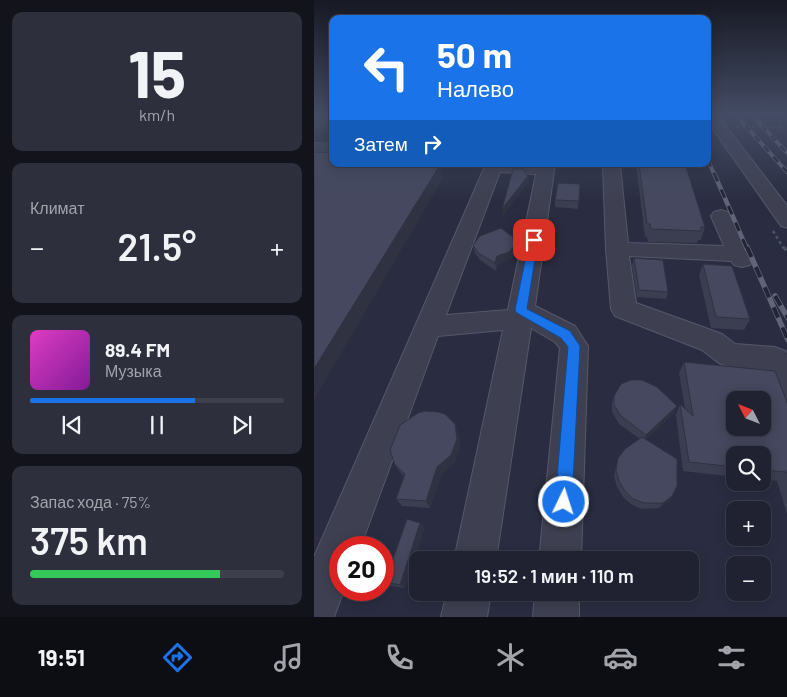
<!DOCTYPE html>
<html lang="ru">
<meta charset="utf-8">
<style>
body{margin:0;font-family:Barlow,sans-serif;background:#2d2f3d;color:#f1f3f6;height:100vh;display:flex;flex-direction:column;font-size:19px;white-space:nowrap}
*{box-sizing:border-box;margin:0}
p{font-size:16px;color:#a2a4ab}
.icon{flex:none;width:28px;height:28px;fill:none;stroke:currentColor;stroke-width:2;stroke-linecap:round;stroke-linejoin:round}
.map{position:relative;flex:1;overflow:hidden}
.drawer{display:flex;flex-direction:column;gap:12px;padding:12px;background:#12131b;width:314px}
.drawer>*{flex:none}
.hud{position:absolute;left:15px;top:15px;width:382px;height:152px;border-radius:10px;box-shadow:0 2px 12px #0003,0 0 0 1px #3d3f4d;background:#1a73e8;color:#fff;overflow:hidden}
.needle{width:32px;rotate:312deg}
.tools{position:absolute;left:412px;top:391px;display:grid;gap:10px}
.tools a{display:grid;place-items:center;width:45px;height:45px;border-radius:10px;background:#202231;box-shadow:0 2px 12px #0003,0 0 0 1px #3d3f4d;font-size:25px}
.speed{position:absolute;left:15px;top:536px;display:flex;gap:10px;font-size:25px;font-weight:700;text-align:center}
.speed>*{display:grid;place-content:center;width:65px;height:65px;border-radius:50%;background:#202231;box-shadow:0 2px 12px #0003,0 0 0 1px #3d3f4d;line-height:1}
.speed .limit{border:8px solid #d22;background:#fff;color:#111}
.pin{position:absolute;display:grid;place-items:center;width:42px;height:42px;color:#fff;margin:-21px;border-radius:10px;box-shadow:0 2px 8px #0006}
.me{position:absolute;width:55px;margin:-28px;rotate:4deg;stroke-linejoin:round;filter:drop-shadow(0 0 4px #0008)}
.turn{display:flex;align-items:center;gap:18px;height:105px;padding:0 25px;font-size:22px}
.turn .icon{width:65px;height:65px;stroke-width:2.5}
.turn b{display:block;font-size:35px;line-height:42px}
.then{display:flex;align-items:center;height:48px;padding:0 25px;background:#0003;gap:10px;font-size:19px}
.big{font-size:38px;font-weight:600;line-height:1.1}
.drawer .widget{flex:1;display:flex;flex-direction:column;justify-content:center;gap:8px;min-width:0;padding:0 18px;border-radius:10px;background:#2d2f3d}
.drawer .dial{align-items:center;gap:0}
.dial b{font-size:65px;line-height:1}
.song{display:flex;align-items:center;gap:15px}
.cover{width:60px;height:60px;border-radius:8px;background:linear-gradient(135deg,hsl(310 70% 55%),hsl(290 70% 35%))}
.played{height:5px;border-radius:2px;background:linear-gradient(90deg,#1a73e8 65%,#3d3f4d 65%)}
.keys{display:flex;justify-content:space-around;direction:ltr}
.heat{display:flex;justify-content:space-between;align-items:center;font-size:28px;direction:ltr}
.charge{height:8px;border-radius:4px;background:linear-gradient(90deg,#34c759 75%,#3d3f4d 0)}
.trip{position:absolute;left:95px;top:551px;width:290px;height:50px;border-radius:10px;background:#202231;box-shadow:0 2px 12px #0003,0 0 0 1px #3d3f4d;font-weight:600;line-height:50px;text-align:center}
.tab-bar{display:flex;height:80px;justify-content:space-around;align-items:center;background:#0d0e14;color:#a2a4ab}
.tab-bar .icon{width:35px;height:35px}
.tab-bar .active{color:#1a73e8}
.tab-bar b{font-size:22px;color:#f1f3f6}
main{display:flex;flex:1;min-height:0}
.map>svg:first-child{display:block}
</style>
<main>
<section class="drawer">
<div class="widget dial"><b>15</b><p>km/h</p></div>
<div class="widget"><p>Климат</p>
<div class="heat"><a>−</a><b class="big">21.5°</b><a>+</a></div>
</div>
<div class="widget">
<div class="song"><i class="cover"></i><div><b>89.4 FM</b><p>Музыка</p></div></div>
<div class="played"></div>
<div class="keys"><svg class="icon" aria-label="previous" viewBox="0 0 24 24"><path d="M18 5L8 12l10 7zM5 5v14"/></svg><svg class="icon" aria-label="pause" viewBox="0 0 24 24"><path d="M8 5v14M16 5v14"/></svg><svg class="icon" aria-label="next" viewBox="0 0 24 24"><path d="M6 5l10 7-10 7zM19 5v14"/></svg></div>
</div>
<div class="widget"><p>Запас хода · 75%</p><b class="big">375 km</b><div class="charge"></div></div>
</section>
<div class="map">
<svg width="474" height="617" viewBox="0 0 474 617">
<rect width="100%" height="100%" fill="#2a2d41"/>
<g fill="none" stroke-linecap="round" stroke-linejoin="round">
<defs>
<path id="minor" d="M394,115H402L411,125L474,207V228L467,226L394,122Z
M0,143L19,144V154L0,153Z
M172,164H241L221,306L261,326L274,346L267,560H225L246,348L241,342L217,328L182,560H140L189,330L124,336L46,548H26V590H30L20,617H0V557ZM186,172L222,174L194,310L132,315Z
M287,164L306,165L314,243L410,246L397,216L400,212L407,210L414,212L440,260L436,265L428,267L420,265L417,261L315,256L322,303L408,334L421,344L461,347L471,351L474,354V403L463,400L450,370L415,367L405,363L388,350L301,316L297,309L292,249L289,167Z
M133,592H177L173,617H127Z
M221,592H265V617H219Z"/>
</defs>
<use href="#minor" stroke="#565868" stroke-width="2"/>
<path stroke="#4a565f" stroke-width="2" stroke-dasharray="2.5 2.5" stroke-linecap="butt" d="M423,127L467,128L468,119H474"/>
<path stroke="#4a565f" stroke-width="2.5" stroke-dasharray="3 3" stroke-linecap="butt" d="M459,231L470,249"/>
<path stroke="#4a565f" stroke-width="3" stroke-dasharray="4 4" stroke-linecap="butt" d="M470,247L474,254"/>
<use href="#minor" fill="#3e4051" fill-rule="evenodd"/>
<defs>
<path id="rail-far2" d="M422,115L474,173
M438,115L474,154
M394,160L400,174"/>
<path id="rail-far1" d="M400,173L433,249"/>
<path id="rail" d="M433,247L474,340
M461,296L474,318"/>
</defs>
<use href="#rail-far2" stroke="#616377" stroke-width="4"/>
<use href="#rail-far1" stroke="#616377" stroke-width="4.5"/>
<use href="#rail" stroke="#616377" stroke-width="5.5"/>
<use href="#rail-far2" stroke="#232536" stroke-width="2.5" stroke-dasharray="7" stroke-linecap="butt"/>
<use href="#rail-far1" stroke="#232536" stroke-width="3" stroke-dasharray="9" stroke-linecap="butt"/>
<use href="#rail" stroke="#232536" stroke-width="4" stroke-dasharray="11" stroke-linecap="butt"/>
</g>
<path fill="#3b3e51" d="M0,115H19L13,129L0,128Z
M322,164H371L391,227L387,240H384L383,243L334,242L333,237H331Z
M266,184L264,209L241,207V200Z
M159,245L201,254L196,259L184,264L182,271L166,260L161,253Z
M320,258L354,292L352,299L323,297L318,266Z
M389,264L436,319L430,330L397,328L385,275Z
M370,362L474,405V517L463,481L449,479V455H421V477L369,471L362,415L366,404L371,408L365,373Z
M300,396L363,406L360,413L331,440L355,501L345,508L327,509L317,504L309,497L303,487L300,476L304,458L326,439L305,424L298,412V403Z
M144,433L146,448L140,463L127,475L116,508L88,506L82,499L90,476L86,472L81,465Z
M106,523L110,528L91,588L77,586L71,582Z"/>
<path fill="#303242" d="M19,116V124L13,129L11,123Z
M126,165L129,178L0,400V369Z
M214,176L215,182L189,216L188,209Z
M200,246L201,254L196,259L184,264L182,271L181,263L183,256Z
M363,406L360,413L329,442L332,435Z
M141,424L144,433L146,448L140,463L127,475L116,508L112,501L123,467Z
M358,496L355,501L345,508L349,503Z
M106,523L110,528L91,588L86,585Z"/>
<path fill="#45485e" stroke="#303242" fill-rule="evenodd" d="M0,115H19V116L11,123L0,122Z
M0,152L19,153V164H125L126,165L0,369Z
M325,164H371L391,227H387V231L337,229L336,224H333Z
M199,169H209L214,176L188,209Z
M244,183L266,184L265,201L241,200Z
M187,228L199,237L200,246L195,252L183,256L181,263L164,253L159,245L166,236Z
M320,258L349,260L354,292L325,290Z
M389,264L418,266L436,319L402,317Z
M370,362L461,371L474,405V475L472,472L449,470V455H421V467L375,462L366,404L379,416ZM421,400H449V428H421Z
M317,380H328L343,387L363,406L332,435L307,416L300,405V396L307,384Z
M111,411L124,412L131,414L141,424L143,439L137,455L123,467L112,501L82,499L91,474L81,465L76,450L86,425L104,413Z
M328,437L363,459V486L358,496L349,503H330L319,499L311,491L305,481L302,470L304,458L311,449Z
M93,519L106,523L86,585L71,582Z"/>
<linearGradient id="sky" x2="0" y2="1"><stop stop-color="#171924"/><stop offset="0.57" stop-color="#444c65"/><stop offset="1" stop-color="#444c65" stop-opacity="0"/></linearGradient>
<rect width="474" height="201" fill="url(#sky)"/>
<path fill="#1a73e8" stroke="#114b97" d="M216,237H223L224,240L213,309L256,331L266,346L258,502L255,508L250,510L244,508L241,502L254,347L247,338L203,313L201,310Z"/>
</svg>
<div class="tools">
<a><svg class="needle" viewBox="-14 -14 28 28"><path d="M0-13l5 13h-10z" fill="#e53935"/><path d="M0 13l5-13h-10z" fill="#a2a4ab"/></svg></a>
<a><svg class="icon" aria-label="search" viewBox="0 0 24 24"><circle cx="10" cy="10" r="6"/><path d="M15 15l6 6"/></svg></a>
<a>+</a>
<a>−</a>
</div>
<div class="speed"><div class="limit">20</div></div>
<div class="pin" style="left:220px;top:240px;background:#d93025"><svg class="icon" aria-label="arrive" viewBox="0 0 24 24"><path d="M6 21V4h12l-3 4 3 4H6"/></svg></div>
<svg class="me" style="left:250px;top:502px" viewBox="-20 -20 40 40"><circle r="17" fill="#1a73e8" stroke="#fff" stroke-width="3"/><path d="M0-11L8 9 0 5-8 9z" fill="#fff"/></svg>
<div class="trip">19:52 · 1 мин · 110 m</div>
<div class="hud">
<div class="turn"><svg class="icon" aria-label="left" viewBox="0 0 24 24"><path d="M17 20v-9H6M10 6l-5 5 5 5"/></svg><div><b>50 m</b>Налево</div></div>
<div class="then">Затем<svg class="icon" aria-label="right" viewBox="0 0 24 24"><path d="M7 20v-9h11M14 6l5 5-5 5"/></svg></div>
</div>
</div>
</main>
<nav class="tab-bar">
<b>19:51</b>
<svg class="icon active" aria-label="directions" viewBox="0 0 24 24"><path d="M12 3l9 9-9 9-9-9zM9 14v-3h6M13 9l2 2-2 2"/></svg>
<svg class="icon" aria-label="music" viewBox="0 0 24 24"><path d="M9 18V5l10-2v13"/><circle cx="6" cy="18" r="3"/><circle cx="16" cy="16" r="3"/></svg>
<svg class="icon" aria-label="phone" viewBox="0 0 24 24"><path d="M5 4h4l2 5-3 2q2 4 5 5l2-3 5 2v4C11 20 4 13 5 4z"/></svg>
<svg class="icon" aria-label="climate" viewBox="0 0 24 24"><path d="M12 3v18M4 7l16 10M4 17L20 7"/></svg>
<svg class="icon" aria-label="car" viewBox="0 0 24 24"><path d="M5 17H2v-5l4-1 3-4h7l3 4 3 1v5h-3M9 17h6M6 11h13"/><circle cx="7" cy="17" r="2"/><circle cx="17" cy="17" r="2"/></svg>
<svg class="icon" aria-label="filters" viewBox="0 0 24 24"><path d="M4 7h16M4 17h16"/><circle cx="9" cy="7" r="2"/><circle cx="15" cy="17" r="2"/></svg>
</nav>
